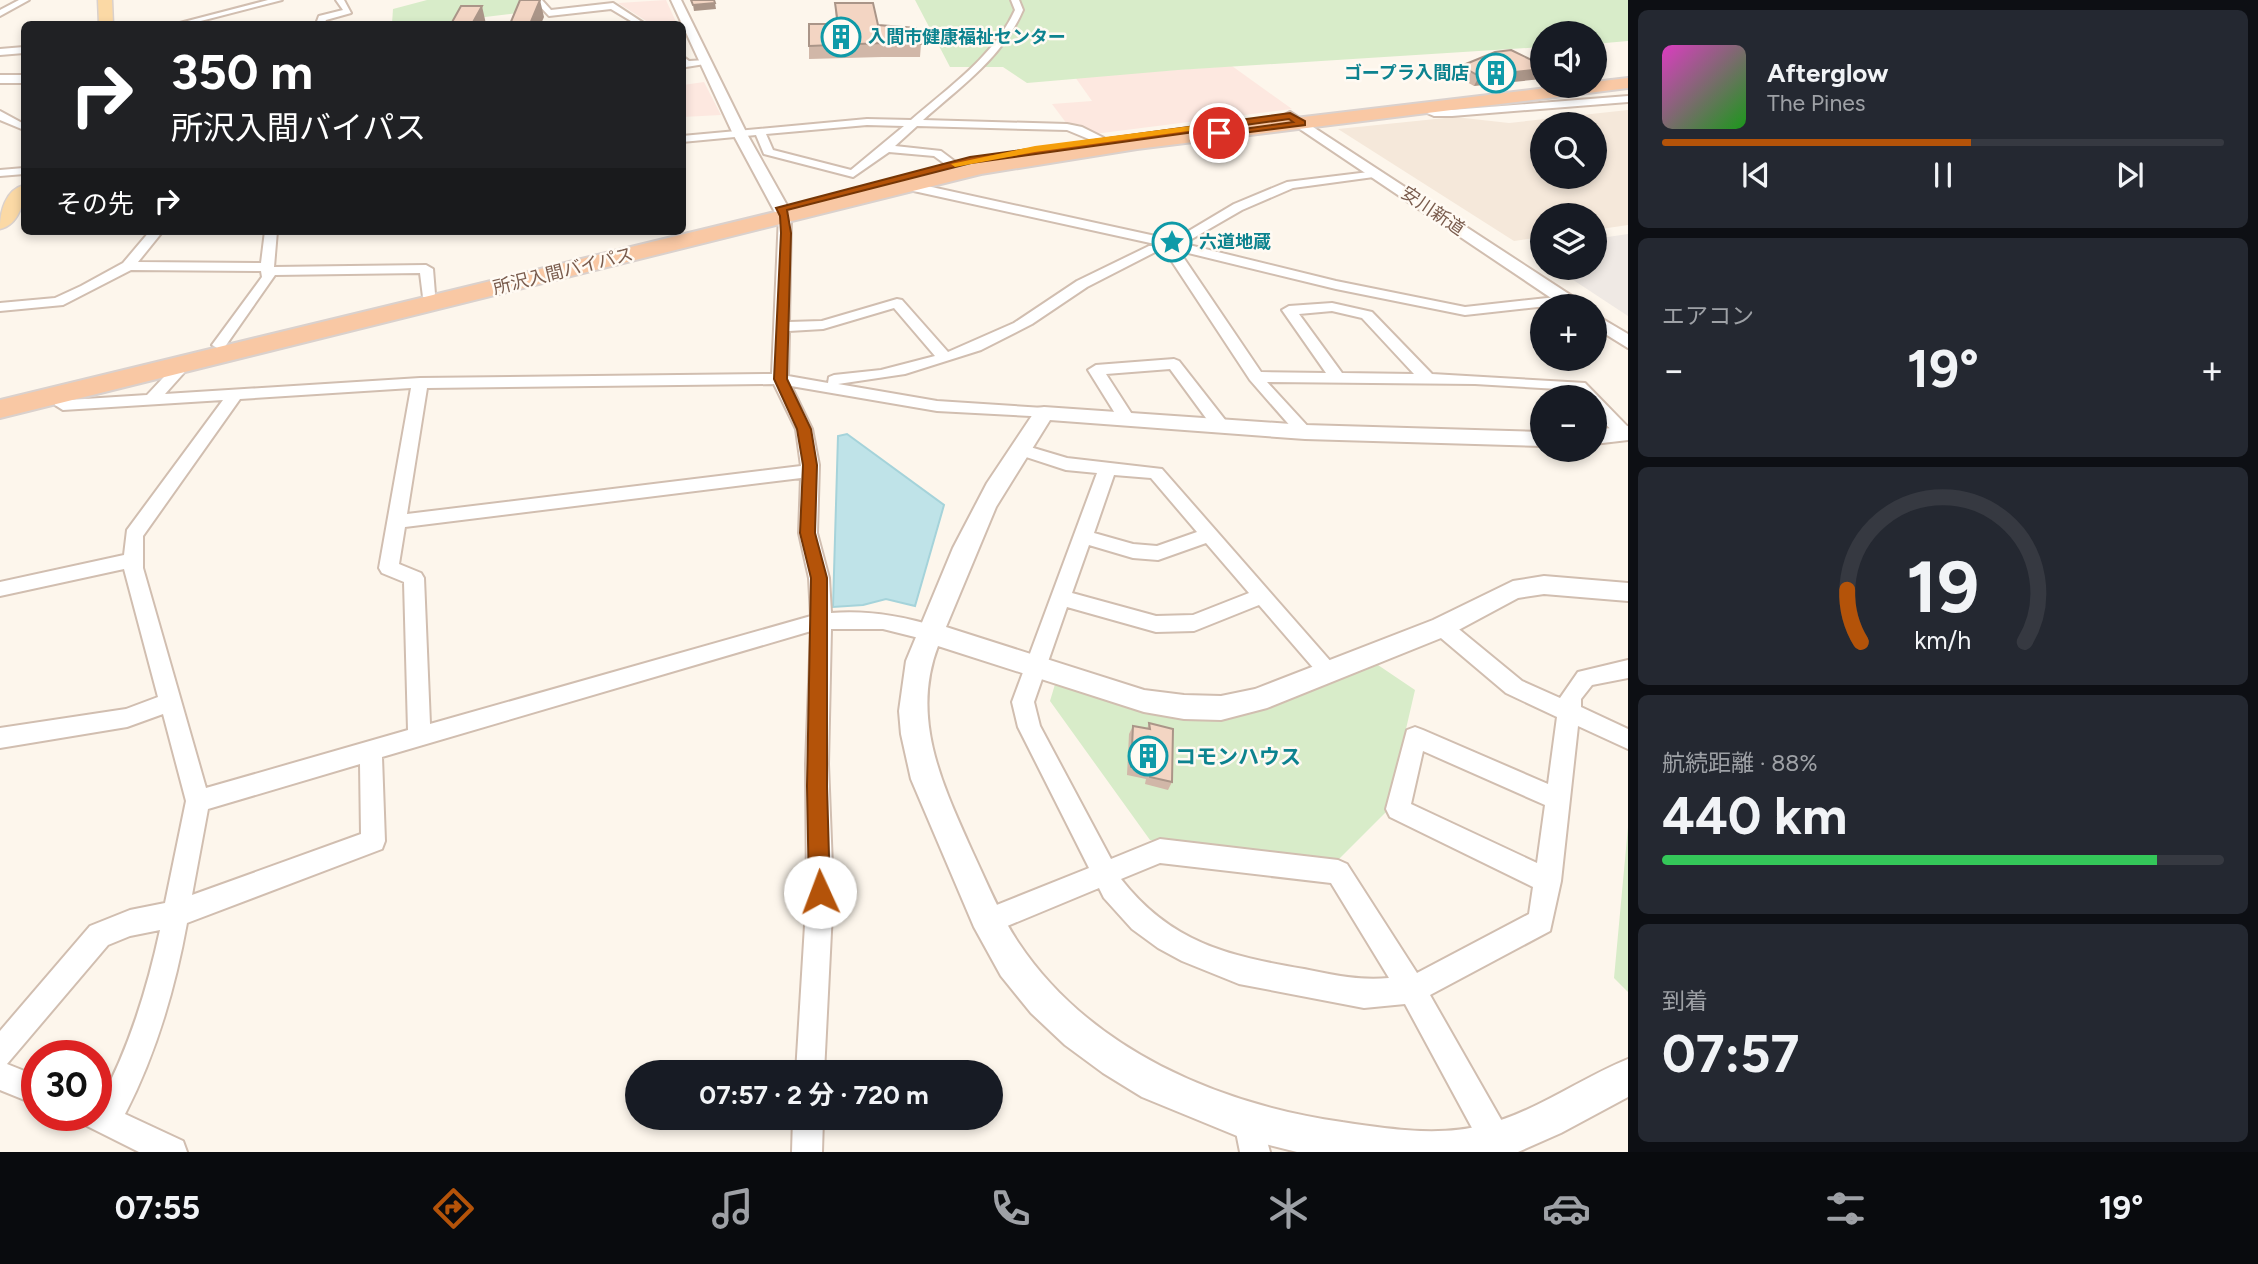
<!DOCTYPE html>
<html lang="ja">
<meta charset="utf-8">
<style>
body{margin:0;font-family:Figtree,"Noto Sans JP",sans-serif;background:#242831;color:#f1f3f6;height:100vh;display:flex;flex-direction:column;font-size:26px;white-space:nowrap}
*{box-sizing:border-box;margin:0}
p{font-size:23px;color:#9ea1a6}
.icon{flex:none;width:38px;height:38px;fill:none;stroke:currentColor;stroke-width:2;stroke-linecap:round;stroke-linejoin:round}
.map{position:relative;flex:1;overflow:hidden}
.drawer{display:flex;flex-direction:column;gap:10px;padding:10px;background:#0d0f14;width:630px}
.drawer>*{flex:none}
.hud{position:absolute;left:21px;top:21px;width:665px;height:214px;border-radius:10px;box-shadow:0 4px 10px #0003;background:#202124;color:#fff;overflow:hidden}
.buttons{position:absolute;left:1530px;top:21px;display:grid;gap:14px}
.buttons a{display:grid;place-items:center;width:77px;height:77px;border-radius:50%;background:#171b24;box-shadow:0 4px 10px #0003;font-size:35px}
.speed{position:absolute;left:21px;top:1040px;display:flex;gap:14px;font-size:35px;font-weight:700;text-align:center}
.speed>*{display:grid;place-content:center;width:91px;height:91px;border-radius:50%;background:#171b24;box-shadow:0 4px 10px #0003;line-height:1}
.speed .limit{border:10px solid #d22;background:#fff;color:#111}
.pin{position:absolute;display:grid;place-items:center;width:60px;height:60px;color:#fff;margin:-30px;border:4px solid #fff;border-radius:50%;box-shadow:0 2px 7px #0007}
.me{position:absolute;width:77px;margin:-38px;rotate:358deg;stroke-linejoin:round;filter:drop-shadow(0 0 5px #0008)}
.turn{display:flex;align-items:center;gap:24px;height:147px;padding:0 35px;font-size:32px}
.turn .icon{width:91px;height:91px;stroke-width:2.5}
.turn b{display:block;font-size:49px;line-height:60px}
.then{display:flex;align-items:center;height:66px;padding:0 35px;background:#0003;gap:14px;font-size:26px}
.big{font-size:52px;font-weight:700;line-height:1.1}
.drawer .widget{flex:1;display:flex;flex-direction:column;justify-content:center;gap:10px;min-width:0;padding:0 24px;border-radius:10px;background:#242831}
.drawer .dial{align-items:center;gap:0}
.dial svg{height:182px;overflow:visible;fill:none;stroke:#363941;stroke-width:7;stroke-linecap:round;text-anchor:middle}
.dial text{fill:#f1f3f6;stroke:none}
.song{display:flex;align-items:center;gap:21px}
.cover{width:84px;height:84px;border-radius:10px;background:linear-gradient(135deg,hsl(310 70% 55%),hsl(120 70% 35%))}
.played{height:7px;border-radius:4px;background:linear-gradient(90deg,#b45309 55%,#363941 55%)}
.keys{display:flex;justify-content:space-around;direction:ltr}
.heat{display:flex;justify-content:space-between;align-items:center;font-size:38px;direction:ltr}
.charge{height:10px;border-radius:5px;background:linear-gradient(90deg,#34c759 88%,#363941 0)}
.trip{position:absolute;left:625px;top:1060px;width:378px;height:70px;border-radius:35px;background:#171b24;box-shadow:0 4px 10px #0003;font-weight:700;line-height:70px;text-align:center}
.menu{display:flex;height:112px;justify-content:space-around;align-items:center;background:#090b0e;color:#9ea1a6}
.menu .icon{width:49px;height:49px}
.menu .selected{color:#b45309}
.menu b{font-size:32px;color:#f1f3f6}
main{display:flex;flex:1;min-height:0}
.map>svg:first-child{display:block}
</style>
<main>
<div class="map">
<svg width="1628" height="1152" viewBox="0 0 1628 1152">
<rect width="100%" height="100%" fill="#fdf6ec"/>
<path fill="#f5e8da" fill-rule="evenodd" d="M1628,110V225L1594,230V215H1542V237L1514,241L1338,129L1455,117L1509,123ZM1542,124H1594V177H1542Z"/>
<path fill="#fde8e0" d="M666,0L677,24H651L618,3Z
M1232,66L1292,109L1094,134L1079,124H1067L1052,104L1092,101L1075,77Z
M704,82L721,115L683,117V85Z"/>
<path fill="#efe9e4" d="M1628,234V316L1555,268H1594V239Z"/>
<path fill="#d8ecc9" d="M427,0H535L544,10L427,24H392L393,9Z
M915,0H1628V41L1594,44V33H1542V47L1178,70L1027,83L1003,67H950Z
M1375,663L1415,690L1387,811L1339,859L1150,840L1050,701L1056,681L1224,716L1270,707Z
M1628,827V992L1614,978Z"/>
<path fill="#bfe3e8" stroke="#a5d3da" stroke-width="2" d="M847,434L944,505L915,606L886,599L863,605L833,607L838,436Z"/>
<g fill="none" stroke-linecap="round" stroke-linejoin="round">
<defs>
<path id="minor" d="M19,0H29L0,16V10Z
M268,0H282L189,24H176Z
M336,0H344L351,13L326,20L324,24H316L319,16L343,10Z
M534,0H542L551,10L613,3L645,24H636L611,9L549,16Z
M1011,0H1019L1023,10C1003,57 960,87 923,120L1067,124L1082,127L1104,138V142H1096L1067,130L917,126L895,146L941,151L957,163V167H949L934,156L889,152L853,177L764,154L756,135L682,142V136L867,119L911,120C949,87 994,56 1015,10ZM867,125L904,126L851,170L773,150L766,134Z
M24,47V53L0,55V49Z
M682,56L689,61L706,60L711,63L686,67L682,66Z
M1628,96V102L1452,116H1434L1418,109L1423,106L1435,110H1452Z
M0,111L24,124V130L0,120Z
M24,168V174L0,176V170Z
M1377,171L1383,174L1381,176L1293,188L1242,210L1183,244H1173L1172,241L1234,204L1287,182Z
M904,181L1160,237L1161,240L1155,244L900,188V182Z
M785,212L791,216L789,322L822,321L897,299L902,300L948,352L1014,323L1077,281L1149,246H1159L1161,249L1087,287L1032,324L981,350L905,374L838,384L937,401L1044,408L1052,413L1050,417L937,411L791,386L812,429L819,465L817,533L829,578L831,613C868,610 902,616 938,627L941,633L938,639L931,641L883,629H831L828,764L833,892L824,1073H796L807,892L806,764L811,631L382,757L385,841L382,849L187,923C175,989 156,1054 125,1114L183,1141L187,1152H139L85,1125L80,1115H96V1101L100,1102C129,1048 147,990 160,930L130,936L108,945L7,1064L37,1076V1105L0,1090V1031L90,926L130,910L165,903L186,801L163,714L127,727L0,748V728L126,709L158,697L124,569L0,596V582L124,555L127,530L223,400L63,410L55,405L52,394L54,391H66L69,400L147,395L177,363L182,361L190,366L165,394L420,378L772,374L779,216ZM894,308L935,356L881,370L834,375L829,377L828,383L788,376L789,331L823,329ZM774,384L796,429L801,466L407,514L427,388ZM411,388L379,568L382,573L404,582L408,730L206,788L143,568V536L240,399ZM801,478L799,533L809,578L811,616L430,724L424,578L421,573L399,564L405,527ZM360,764L361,834L192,895L208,809Z
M150,231H163L138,262L261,263L265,231H277L274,267L426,265L433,269L435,294L433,297H423L420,273L275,275L224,348L219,349L212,345L262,277L261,271L131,270L63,305L0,311V303L55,298L81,286L123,263Z
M1185,244L1336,281L1465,307L1566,296L1573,300L1566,304L1465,315L1336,289L1180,251V245Z
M1174,250L1179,251L1261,372L1326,373L1282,310L1289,306L1332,303L1372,312L1432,374L1585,383L1628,427V437H1618L1594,412V397H1581L1575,390L1475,384L1267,382L1313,432L1311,436H1299L1250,380L1167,254ZM1332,311L1362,318L1414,374L1342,373L1299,314Z
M1174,359L1179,361L1226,421L1228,425L1226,429H1214L1170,369L1106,374L1135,419L1133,423H1121L1088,370L1096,365Z
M1020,444L1067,458L1162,469L1340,672L1336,678L1329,681L1322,678L1259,605L1194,631L1156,632L1067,607L1034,702L1040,726L1111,859L1160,839L1338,860L1347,864L1417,973L1529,914L1533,887L1390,817L1386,809L1407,730L1415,727L1423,730L1548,784L1557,717L1506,693L1435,633L1432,627L1435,621L1442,619L1449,621L1522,681L1560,698L1578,672L1628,660V678L1592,685L1581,699V707L1628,729V749L1578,726L1561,881L1550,931L1430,995L1507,1130L1511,1141L1507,1152H1485L1405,1004L1364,1008L1239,984L1182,961L1158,948L1132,929L1104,898L1099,888L988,934L979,930L975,921L979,912L1089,868L1018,727L1012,702L1097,473L1066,470L1014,453L1012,449ZM1114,475L1151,478L1197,532L1157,546L1133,544L1094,533ZM1206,543L1249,593L1193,615L1156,616L1072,593L1089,545L1133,558L1158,560ZM1423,751L1545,805L1537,863L1411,804ZM1160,863L1331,883L1389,978C1360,981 1333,975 1304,969C1228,956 1171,943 1121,879Z
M1249,1107L1259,1112L1270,1152H1240L1234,1122L1239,1112Z
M793,1118H823L822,1152H792Z"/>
<path id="tertiary" d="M671,0H681L747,134L793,216L791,219L785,221L777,216L733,134Z
M0,75H24V83H0Z
M1290,112L1581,302L1584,306H1563L1285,119L1283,116Z
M1594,314L1628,334V348L1594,327Z
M1044,407L1305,425L1542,432V446L1305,439L1050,420L996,507L946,627L1144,690L1184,695L1221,696L1255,689L1433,620L1513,581L1544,576L1628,583V601L1544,594L1518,598L1451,634L1267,708L1221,720L1184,719L1144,712L938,646C910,719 943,786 973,853C987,883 1000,915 1018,942C1090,1050 1218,1104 1342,1122C1388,1129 1439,1137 1484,1125C1536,1112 1579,1079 1628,1059V1097L1561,1133L1518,1152H1297L1242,1138L1142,1097L1103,1073L1065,1045L1031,1013L1001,976L974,927L911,779L901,734L899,711L906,661L953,548L987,483L1037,408Z
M1628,426V440L1594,444V430Z"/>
<path id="primary" d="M98,0H112L113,24H99Z
M24,185C25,201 19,225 0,229C0,212 5,190 24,185Z"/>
<path id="trunk" d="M1628,78V88L1137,149L981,174L0,418V400L981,162L1137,137L1563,86H1594V82Z"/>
</defs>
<use href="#minor" stroke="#d1beb0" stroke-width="4"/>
<use href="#tertiary" stroke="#d1beb0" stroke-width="4"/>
<use href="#primary" stroke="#dad1cd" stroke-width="3"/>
<use href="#trunk" stroke="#dad1cd" stroke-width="4"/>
<use href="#minor" fill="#fff" fill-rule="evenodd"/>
<use href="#tertiary" fill="#fff" fill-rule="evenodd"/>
<use href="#primary" fill="#fbd9a5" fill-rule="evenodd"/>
<use href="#trunk" fill="#f9c8a4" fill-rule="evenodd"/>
</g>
<path fill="#d1b7a8" d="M835,3L878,25L921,44L920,57H882L809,59V24H836Z
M1542,65L1474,86L1456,76L1461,66Z
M1149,723L1172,782L1168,790L1145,784L1146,779L1127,775L1129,734L1133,726L1147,729Z"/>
<path fill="#aa9588" d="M540,0L544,17L541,24H530Z
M715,3L716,9L694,11L693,5Z
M482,6L486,24H472Z
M1542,69V79L1474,86L1479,76Z"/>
<path fill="#f3d5c3" stroke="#aa9588" stroke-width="2" d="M520,0H540L530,24H510Z
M691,0H714L715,3L693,5Z
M835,3H873L878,25L916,28L921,44L883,43L809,46V24H838Z
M461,6H482L472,24H451Z
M1511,50L1542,65V69L1479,76L1461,66L1495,52Z
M1149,723L1173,729L1172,782L1150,777V771L1131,767L1133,726L1150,729Z"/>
<path fill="#b45309" stroke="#753606" stroke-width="2" d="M1290,113L1305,121V125L1219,136L1215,133L1293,122L1289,119L971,163L787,210L791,233L787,379L811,429L817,465L815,533L827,578V786L830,892L827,899L820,902L812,899L809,892L807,786L811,578L800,533L803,465L797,429L774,379L781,233L780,216L776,208L970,157Z"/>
<path fill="#f59e0b" d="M1214,123L1218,126L1217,127L1035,152L955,167L951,164L1035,146Z"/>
<defs>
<symbol id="building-ring" viewBox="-11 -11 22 22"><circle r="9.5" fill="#fffaf3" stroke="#0f9aa8" stroke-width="1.5"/><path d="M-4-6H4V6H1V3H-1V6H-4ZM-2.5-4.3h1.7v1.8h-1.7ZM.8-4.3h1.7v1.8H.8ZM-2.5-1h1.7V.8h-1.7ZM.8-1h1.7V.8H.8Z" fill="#0f9aa8"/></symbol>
<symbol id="sight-ring" viewBox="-11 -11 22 22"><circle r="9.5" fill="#fffaf3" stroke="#0f9aa8" stroke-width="1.5"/><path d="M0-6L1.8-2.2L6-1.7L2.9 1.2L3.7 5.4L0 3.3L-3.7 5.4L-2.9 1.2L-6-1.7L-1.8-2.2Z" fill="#0f9aa8"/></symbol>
</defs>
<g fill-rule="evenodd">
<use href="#building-ring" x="819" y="15" width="44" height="44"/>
<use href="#building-ring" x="1474" y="51" width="44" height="44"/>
<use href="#sight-ring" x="1150" y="220" width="44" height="44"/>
<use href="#building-ring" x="1126" y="734" width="44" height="44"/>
</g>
<g text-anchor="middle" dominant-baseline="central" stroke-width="5" stroke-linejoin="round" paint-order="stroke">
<g font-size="18" font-weight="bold" fill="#0d838f" stroke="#fffaf3" text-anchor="start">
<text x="868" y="37">入間市健康福祉センター</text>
<text x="1469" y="73" text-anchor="end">ゴープラ入間店</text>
<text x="1199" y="242">六道地蔵</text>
</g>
<g font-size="18" fill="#7a5c4d" stroke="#fffaf3">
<text transform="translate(1433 211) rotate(34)">安川新道</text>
<text transform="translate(563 271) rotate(-14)">所沢入間バイパス</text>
</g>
<g font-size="21" font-weight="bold" fill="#0d838f" stroke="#fffaf3" text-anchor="start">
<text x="1175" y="756">コモンハウス</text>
</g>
</g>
</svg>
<div class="buttons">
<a><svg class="icon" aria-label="sound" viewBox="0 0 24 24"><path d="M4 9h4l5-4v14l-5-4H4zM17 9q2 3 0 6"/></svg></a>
<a><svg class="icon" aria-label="search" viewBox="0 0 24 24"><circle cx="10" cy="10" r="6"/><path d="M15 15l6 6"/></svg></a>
<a><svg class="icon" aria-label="layers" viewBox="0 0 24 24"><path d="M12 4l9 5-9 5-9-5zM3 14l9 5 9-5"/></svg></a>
<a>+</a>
<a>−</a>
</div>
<div class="speed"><div class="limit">30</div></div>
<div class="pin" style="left:1219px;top:133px;background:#d93025"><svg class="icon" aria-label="arrive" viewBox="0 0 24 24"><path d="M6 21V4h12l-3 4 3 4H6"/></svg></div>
<svg class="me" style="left:820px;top:892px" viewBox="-20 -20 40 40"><circle r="19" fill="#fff"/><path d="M0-13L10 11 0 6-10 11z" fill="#b45309"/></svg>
<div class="trip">07:57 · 2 分 · 720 m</div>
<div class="hud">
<div class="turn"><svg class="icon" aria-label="right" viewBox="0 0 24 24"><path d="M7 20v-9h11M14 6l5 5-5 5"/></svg><div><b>350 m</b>所沢入間バイパス</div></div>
<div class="then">その先<svg class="icon" aria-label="right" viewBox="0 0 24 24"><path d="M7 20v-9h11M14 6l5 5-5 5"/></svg></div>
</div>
</div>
<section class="drawer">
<div class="widget">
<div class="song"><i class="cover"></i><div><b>Afterglow</b><p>The Pines</p></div></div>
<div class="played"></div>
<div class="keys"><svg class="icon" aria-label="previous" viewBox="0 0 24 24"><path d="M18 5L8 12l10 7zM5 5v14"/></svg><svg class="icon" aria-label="pause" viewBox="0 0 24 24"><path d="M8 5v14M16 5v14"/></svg><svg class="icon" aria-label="next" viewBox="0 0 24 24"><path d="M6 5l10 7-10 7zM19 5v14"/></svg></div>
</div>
<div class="widget"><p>エアコン</p>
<div class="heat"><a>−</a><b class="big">19°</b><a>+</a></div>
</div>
<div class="widget dial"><svg viewBox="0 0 100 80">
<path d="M14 69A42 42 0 1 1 86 69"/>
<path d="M14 69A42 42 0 0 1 8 46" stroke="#b45309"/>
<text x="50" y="56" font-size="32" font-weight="700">19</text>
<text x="50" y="72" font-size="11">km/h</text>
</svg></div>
<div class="widget"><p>航続距離 · 88%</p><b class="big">440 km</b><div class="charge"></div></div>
<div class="widget"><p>到着</p><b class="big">07:57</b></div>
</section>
</main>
<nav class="menu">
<b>07:55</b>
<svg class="icon selected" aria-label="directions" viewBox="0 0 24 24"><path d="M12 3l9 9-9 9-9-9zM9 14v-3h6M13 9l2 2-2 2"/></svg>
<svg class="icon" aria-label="music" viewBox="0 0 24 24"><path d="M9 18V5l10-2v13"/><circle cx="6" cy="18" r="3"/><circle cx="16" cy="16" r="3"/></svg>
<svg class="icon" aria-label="phone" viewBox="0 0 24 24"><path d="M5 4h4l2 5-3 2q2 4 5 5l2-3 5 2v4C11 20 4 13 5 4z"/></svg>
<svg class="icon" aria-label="climate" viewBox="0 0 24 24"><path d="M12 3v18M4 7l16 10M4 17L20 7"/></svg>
<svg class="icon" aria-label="car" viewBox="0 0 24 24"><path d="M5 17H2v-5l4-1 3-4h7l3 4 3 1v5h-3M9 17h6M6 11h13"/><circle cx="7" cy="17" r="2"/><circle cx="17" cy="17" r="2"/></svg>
<svg class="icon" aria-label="filters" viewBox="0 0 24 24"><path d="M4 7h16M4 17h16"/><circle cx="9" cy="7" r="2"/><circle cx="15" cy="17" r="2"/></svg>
<b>19°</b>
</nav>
